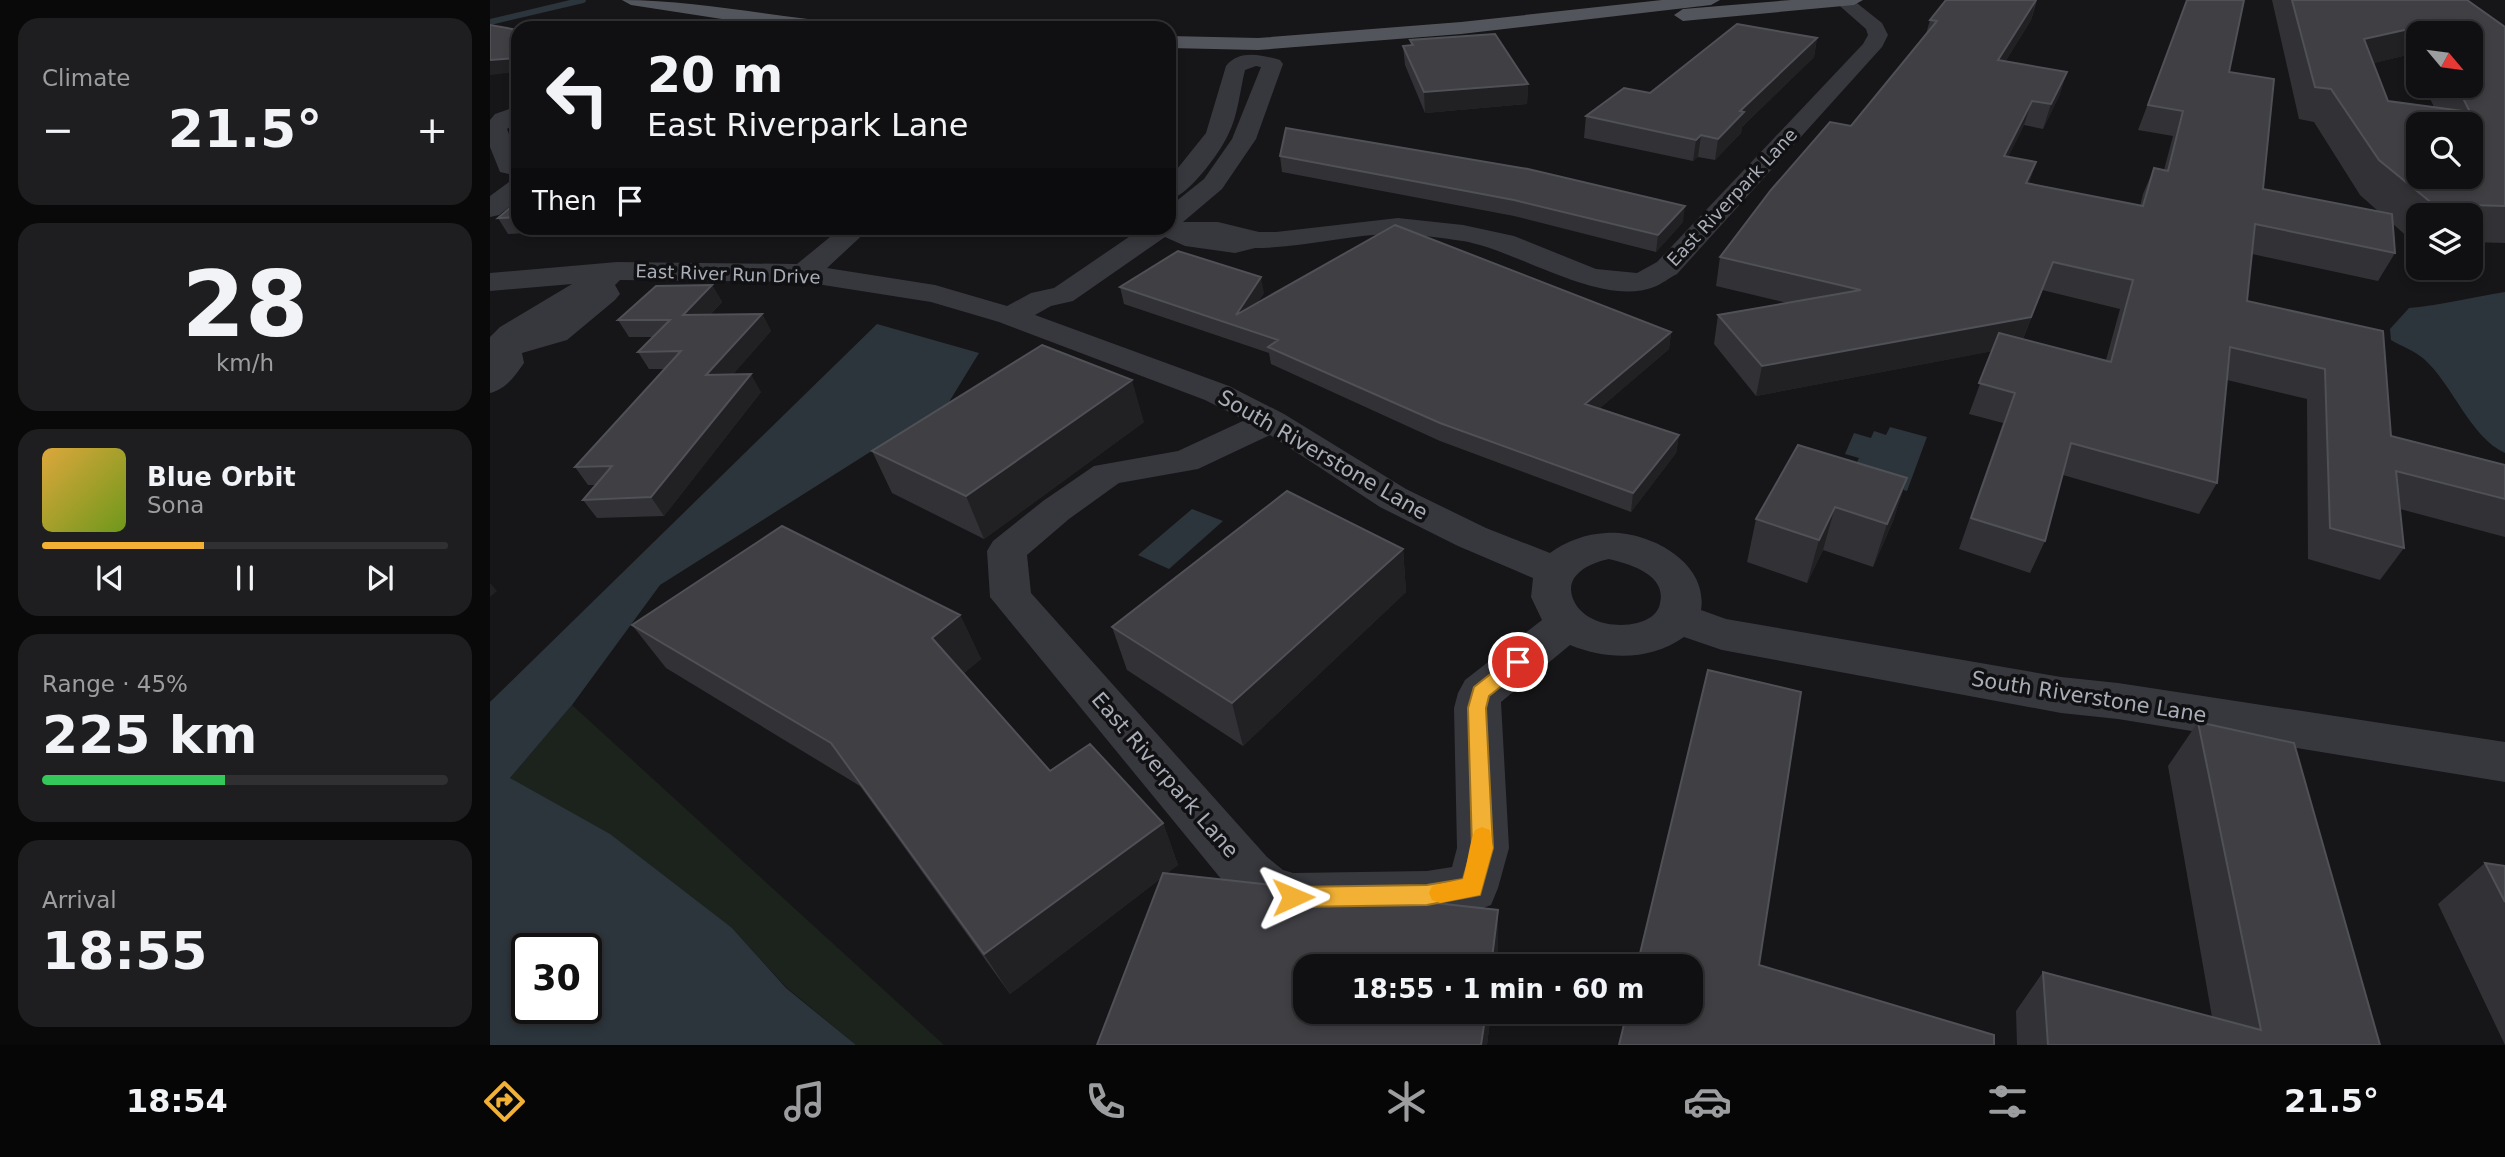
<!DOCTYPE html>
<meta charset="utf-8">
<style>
body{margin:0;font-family:"DejaVu Sans",sans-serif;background:#1e1e20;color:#f1f3f6;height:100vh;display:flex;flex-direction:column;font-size:26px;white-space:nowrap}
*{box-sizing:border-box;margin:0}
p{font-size:23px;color:#9c9d9f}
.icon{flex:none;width:38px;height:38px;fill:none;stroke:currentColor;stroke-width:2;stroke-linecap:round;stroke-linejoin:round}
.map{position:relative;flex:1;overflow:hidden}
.sheet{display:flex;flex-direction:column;gap:18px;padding:18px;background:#09090a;width:490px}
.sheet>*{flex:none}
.hud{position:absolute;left:21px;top:21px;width:665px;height:214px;border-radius:21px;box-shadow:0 4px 10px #0003,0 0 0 2px #303032;background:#101012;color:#f1f3f6;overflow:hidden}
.needle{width:46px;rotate:119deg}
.buttons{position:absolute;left:1916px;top:21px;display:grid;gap:14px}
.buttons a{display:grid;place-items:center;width:77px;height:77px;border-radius:14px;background:#101012;box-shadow:0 4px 10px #0003,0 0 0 2px #303032;font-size:35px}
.speed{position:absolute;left:21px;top:933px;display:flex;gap:14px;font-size:35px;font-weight:700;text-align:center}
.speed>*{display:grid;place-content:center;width:91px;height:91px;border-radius:50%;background:#101012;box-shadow:0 4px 10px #0003,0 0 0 2px #303032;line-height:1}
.speed .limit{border:4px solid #111;border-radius:10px;background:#fff;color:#111}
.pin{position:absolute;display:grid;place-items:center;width:60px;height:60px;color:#fff;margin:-30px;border:4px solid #fff;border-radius:50%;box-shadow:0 2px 7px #0007}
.me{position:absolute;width:77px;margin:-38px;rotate:89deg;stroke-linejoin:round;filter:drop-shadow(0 0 5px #0008)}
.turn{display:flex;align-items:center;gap:24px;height:147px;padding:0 21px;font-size:32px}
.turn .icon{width:91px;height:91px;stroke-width:2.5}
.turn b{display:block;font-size:49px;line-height:60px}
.then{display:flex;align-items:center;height:66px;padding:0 21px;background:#0003;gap:14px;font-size:26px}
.big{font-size:52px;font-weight:700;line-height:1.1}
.sheet .widget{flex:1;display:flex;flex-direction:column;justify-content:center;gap:10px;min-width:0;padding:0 24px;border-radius:21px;background:#1e1e20}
.sheet .dial{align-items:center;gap:0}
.dial b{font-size:91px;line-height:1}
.song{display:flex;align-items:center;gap:21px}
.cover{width:84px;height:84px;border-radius:10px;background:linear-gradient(135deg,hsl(40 70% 55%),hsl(80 70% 35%))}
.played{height:7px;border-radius:4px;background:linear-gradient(90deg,#f2b134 40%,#303032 40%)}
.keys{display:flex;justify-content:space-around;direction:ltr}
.heat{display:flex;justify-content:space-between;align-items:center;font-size:38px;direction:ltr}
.charge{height:10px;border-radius:5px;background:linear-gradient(90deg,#34c759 45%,#303032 0)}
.trip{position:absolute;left:803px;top:954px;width:410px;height:70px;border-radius:21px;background:#101012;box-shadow:0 4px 10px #0003,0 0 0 2px #303032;font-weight:700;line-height:70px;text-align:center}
.menu{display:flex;height:112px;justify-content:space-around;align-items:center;background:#060607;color:#9c9d9f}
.menu .icon{width:49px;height:49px}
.menu .on{color:#f2b134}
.menu b{font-size:32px;color:#f1f3f6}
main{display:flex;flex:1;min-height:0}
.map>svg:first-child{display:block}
</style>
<main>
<section class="sheet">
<div class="widget"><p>Climate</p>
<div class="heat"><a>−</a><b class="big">21.5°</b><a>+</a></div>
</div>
<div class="widget dial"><b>28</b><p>km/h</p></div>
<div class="widget">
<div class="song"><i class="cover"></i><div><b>Blue Orbit</b><p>Sona</p></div></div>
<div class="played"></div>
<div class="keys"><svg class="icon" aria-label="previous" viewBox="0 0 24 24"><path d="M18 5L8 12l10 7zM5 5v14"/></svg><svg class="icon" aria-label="pause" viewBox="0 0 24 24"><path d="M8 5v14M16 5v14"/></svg><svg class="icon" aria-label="next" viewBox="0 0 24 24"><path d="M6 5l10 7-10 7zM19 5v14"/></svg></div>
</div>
<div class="widget"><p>Range · 45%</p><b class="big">225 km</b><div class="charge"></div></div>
<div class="widget"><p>Arrival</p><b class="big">18:55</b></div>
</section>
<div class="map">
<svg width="2015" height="1045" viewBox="0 0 2015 1045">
<rect width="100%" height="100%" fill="#161618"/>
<path fill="#1c231d" d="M82,705L454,1045H366L296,987L242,928L20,778Z"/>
<path fill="#2c353c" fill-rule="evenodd" d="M2015,292V453C1980,437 1963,385 1934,359C1925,351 1911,346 1901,340L1900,329L1919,308C1952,305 1983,297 2015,292Z
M387,324L489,353L459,402L170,585L82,705L20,778L120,834L242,928L296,988L366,1045H0V702ZM37,948H96V1008H37Z
M1400,427L1437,437L1417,491L1375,478L1365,466L1369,458L1355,454L1364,433L1381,438L1384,431L1396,435Z
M702,509L733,521L679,569L648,555Z"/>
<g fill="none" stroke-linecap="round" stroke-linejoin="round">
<path stroke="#2c353c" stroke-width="6" d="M0,22L93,0"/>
<path fill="#37383d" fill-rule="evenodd" d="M1343,0H1363L1392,23L1398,35L1392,47L1187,274C1179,278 1172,284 1164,287C1111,308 1027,250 973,241C953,238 930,235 909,234C864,233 813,248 765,248L745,253L695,246L675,237L583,301L561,306L545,315L739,386L794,414L916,489L996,528L1060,553C1076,541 1096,534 1116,533C1158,530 1219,562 1211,610L1236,619L1571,677L1628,683L2015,742V782L1628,719L1571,713L1232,650L1194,637C1160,661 1117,660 1080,645L1011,702L1019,848L1008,888L1001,905L982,912L937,919L803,921L759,907L741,891L500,597L497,551L503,541L553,501L604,466L688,451L755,420L715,400L509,322L441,302L314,282L130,280L125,285L130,294L125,300L77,340L32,353L34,363C25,376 16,389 0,393V337L10,327L82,284L0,291V273L127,262L307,264L351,228H380L337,268L445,285L517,306L541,293L564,288L652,228H679V207L714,179L742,139L771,67L766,66L755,70C750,90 748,116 738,135C729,154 699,195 679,200V179L716,133L736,66C749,49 772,55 790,60L793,64L766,139L732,189L693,222H728L769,232H786L908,218L973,225L1024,236L1106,269L1147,273L1167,262L1373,44L1378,35L1376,29ZM780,435L890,507L968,546L1043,578L1041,597L1052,620L975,680L968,693L964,708L967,848L962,867L937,871L803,873L793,870L777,857L541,593L537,555L579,519L629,483L708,469ZM1119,559C1140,564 1177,575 1170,603C1169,609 1166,613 1161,617C1140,631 1096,627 1084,601C1072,576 1099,563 1119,559Z
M28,106V121L17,129L28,158V176L10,172L0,147V120L5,114Z
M28,179V200L9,215L0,217V196L19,182Z"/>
<path fill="#53555c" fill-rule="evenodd" d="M132,0C203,0 273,15 344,22L354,28H291L141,5Z
M1172,0H1230L1221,5L971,34L768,50L679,48V36L768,38L971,22Z
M1301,0H1373L1364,5L1193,21L1184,15L1193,9Z"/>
</g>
<path fill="#323236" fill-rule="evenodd" d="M1456,0H1547L1541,20L1515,62L1577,72L1569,96L1553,129L1534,125L1518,157L1546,162L1539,183L1650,206L1653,194L1664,168L1674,170L1683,136L1648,130L1697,0L1739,72L1773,189L1888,211L1870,195L1824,122L1809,119L1782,0H1977L2015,27V243L1981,242V215H1928V240H1921L1903,224L1905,253L1888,281L1762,254L1757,301L1893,331L1901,436L2015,465V537L1910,509L1914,548L1890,580L1818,559L1817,399L1737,380L1727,483L1709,514L1573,475L1555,541L1540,573L1469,549L1513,423L1479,414L1502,351L1266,396L1224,344L1228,315L1297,303L1226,286L1230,257L1361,126L1436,34L1440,20ZM1928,33H1981V86H1934L1944,107L1898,101L1884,63L1921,54L1928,72ZM1552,290L1630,309L1616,360L1533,339Z
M1327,38L1324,57L1252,127L1251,133L1225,160L1208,157L1203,161L1094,138L1096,116Z
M920,40L1038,84L1037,104L935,113L915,65L913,46L921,45Z
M790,156L1193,222L1166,252L1024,216L792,172Z
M28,201V228H136L18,234L8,218Z
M232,228H301L298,230Z
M222,285L232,302L220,315L272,314L281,331L243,374L271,392L174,516L107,518L93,500L106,485H98L85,467L174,369H159L148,352L163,337H139L128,320Z
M630,287L774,293L768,302L1181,332L1179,349L1110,408L1189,435L1186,453L1141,512L950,441L781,364L779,353L634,304Z
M654,422L494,539L402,493L382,451Z
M1417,478L1403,521L1383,567L1333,550L1317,583L1257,562L1266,519Z
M292,526L470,615L491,659L474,673L560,771L600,744L673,823L688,865L677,873L1008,910V951L1006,966H816V1012H1001L997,1045H607L670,879L520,994L370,786L176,668L142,625Z
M913,549L916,592L753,746L637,670L622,627Z
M1708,722L1890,1045H1527L1526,1011L1553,972L1722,1017L1678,766Z
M1995,863L2015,866V1045L1948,904Z"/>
<path fill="#212124" d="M1546,0L1541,20L1501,84L1508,60Z
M1937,25L1932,33H1928V40L1921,54L1859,69L1874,39Z
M1327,38L1324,57L1252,127L1251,133L1225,160L1228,139L1250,111Z
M28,58V72L0,75V60Z
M1577,72L1569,96L1553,129L1561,104Z
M1038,84L1037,104L935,113L934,92Z
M1542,101L1534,125L1506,182L1514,156Z
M1211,135L1208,157L1203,161L1206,140Z
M1546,162L1537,189L1536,183Z
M1195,206L1193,222L1166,252L1168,235Z
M1563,262L1530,346L1266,396L1272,366Z
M771,277L774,293L752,328L746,315Z
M222,285L232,302L203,332L193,315Z
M272,314L281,331L227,393L216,375Z
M1181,332L1179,349L1094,422L1095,404Z
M261,374L271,392L174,516L161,497Z
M642,380L654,422L494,539L476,496Z
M1189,435L1186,453L1141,512L1143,493Z
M1417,478L1403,521L1383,567L1397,524Z
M1345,507L1333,550L1317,583L1329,540Z
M913,549L916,592L753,746L742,703Z
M0,583L7,591L0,597Z
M470,615L491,659L464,681L442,638Z
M673,823L688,865L520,994L494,954Z
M1008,910V951L1006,966H1001Z
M996,1012H1001L997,1045H991Z"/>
<path fill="#3f3f44" stroke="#4f5156" stroke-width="2" fill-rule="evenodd" d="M1456,0H1546L1508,60L1577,72L1561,104L1542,101L1514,156L1546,162L1536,183L1653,206L1664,168L1678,171L1693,111L1658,105L1697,0H1754L1739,72L1784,79L1773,189L1902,214L1905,253L1765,224L1757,301L1893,331L1901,436L2015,465V499L1906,471L1914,548L1840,528L1835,369L1740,347L1727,483L1581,443L1555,541L1481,518L1525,393L1489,383L1509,333L1621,362L1643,280L1563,262L1541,317L1272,366L1228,315L1371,290L1230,257L1281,190L1340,122L1361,126L1447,21L1440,20Z
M1802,0H1977L2015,27V206L1943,204L1889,160L1841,89L1825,87ZM1937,25L1941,33H1981V86H1967L1980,112L1898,101L1874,39ZM1928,124H1981V177H1928Z
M1247,24L1327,38L1250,111L1254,112L1228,139L1211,135L1206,140L1096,116L1134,88L1160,93Z
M0,25L28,30V58L0,60Z
M1005,34L1038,84L934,92L913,46L923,45L920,40Z
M796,128L1038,169L1195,206L1168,235L1024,200L790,156Z
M28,201V217L8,218Z
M905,225L1181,332L1095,404L1189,435L1143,493L950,423L778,347L788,340L630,287L688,251L771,277L746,315Z
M222,285L193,315L272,314L216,375L261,374L161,497L93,500L122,466L85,467L191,351L148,352L180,320H128L166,286Z
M552,345L642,380L476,496L382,451Z
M1308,445L1417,478L1397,524L1345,507L1329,540L1266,519Z
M797,491L913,549L742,703L622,627Z
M292,526L470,615L442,638L560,771L600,744L673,823L494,954L341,743L142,625Z
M1218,670L1311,692L1269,965L1504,1035V1045H1129L1137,1012H1200V966H1147Z
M1708,722L1804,743L1890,1045H1558L1553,972L1771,1030Z
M1995,863L2015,866V902Z
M673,873L1008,910L1001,966H816V1012H996L991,1045H607Z"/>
<path fill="#f2b134" stroke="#9d7322" stroke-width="2" d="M1028,655L1035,657L1037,662L1035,667L999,696L996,708L1003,848L990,895L937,905L803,907L795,904L792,897L795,890L803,887L937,885L973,879L982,848L978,708L984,687L1022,657Z"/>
<path fill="#f59e0b" d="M992,827L1000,830L1003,848L990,895L950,903L942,900L939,893L942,886L973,879C977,866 980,840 985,830Z"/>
<g text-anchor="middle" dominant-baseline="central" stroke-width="7" stroke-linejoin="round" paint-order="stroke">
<g font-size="18" fill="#a8adb8" stroke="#111113">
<text transform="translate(1242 197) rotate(-47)">East Riverpark Lane</text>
<text transform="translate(238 274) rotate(2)">East River Run Drive</text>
</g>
<g font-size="21" fill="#a8adb8" stroke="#111113">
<text transform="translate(833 455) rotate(30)">South Riverstone Lane</text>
<text transform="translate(1599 697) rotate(9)">South Riverstone Lane</text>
<text transform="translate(675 775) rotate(49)">East Riverpark Lane</text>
</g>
</g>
</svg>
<div class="buttons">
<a><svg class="needle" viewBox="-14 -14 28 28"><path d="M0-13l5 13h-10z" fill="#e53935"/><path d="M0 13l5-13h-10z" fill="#9c9d9f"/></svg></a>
<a><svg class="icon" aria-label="search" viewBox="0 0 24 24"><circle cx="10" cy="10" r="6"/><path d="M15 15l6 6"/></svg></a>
<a><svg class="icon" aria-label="layers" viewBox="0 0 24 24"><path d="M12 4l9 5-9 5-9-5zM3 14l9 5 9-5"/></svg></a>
</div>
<div class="speed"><div class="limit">30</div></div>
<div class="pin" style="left:1028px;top:662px;background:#d93025"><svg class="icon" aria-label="arrive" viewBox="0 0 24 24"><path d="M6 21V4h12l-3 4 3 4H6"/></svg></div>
<svg class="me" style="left:803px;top:897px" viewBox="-20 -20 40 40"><path d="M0-17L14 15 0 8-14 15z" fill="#f2b134" stroke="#fff" stroke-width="4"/></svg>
<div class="trip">18:55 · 1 min · 60 m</div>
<div class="hud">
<div class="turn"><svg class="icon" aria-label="left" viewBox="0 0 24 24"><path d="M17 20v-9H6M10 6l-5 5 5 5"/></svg><div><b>20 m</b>East Riverpark Lane</div></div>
<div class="then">Then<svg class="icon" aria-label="arrive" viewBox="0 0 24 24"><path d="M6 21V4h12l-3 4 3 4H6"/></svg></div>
</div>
</div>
</main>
<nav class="menu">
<b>18:54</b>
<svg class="icon on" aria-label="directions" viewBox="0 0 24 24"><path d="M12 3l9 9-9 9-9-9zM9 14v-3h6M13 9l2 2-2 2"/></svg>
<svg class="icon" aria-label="music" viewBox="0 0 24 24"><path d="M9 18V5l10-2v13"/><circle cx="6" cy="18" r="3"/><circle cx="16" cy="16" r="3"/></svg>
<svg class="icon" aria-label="phone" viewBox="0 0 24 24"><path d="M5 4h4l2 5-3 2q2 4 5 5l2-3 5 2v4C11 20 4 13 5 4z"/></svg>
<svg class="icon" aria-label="climate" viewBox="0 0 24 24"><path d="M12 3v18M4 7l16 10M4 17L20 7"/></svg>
<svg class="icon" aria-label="car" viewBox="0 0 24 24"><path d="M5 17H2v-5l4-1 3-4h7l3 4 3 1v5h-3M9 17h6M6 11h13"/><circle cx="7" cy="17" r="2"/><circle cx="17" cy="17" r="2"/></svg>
<svg class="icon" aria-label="filters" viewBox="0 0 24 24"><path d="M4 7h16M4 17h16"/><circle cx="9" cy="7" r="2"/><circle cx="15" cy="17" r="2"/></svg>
<b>21.5°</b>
</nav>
